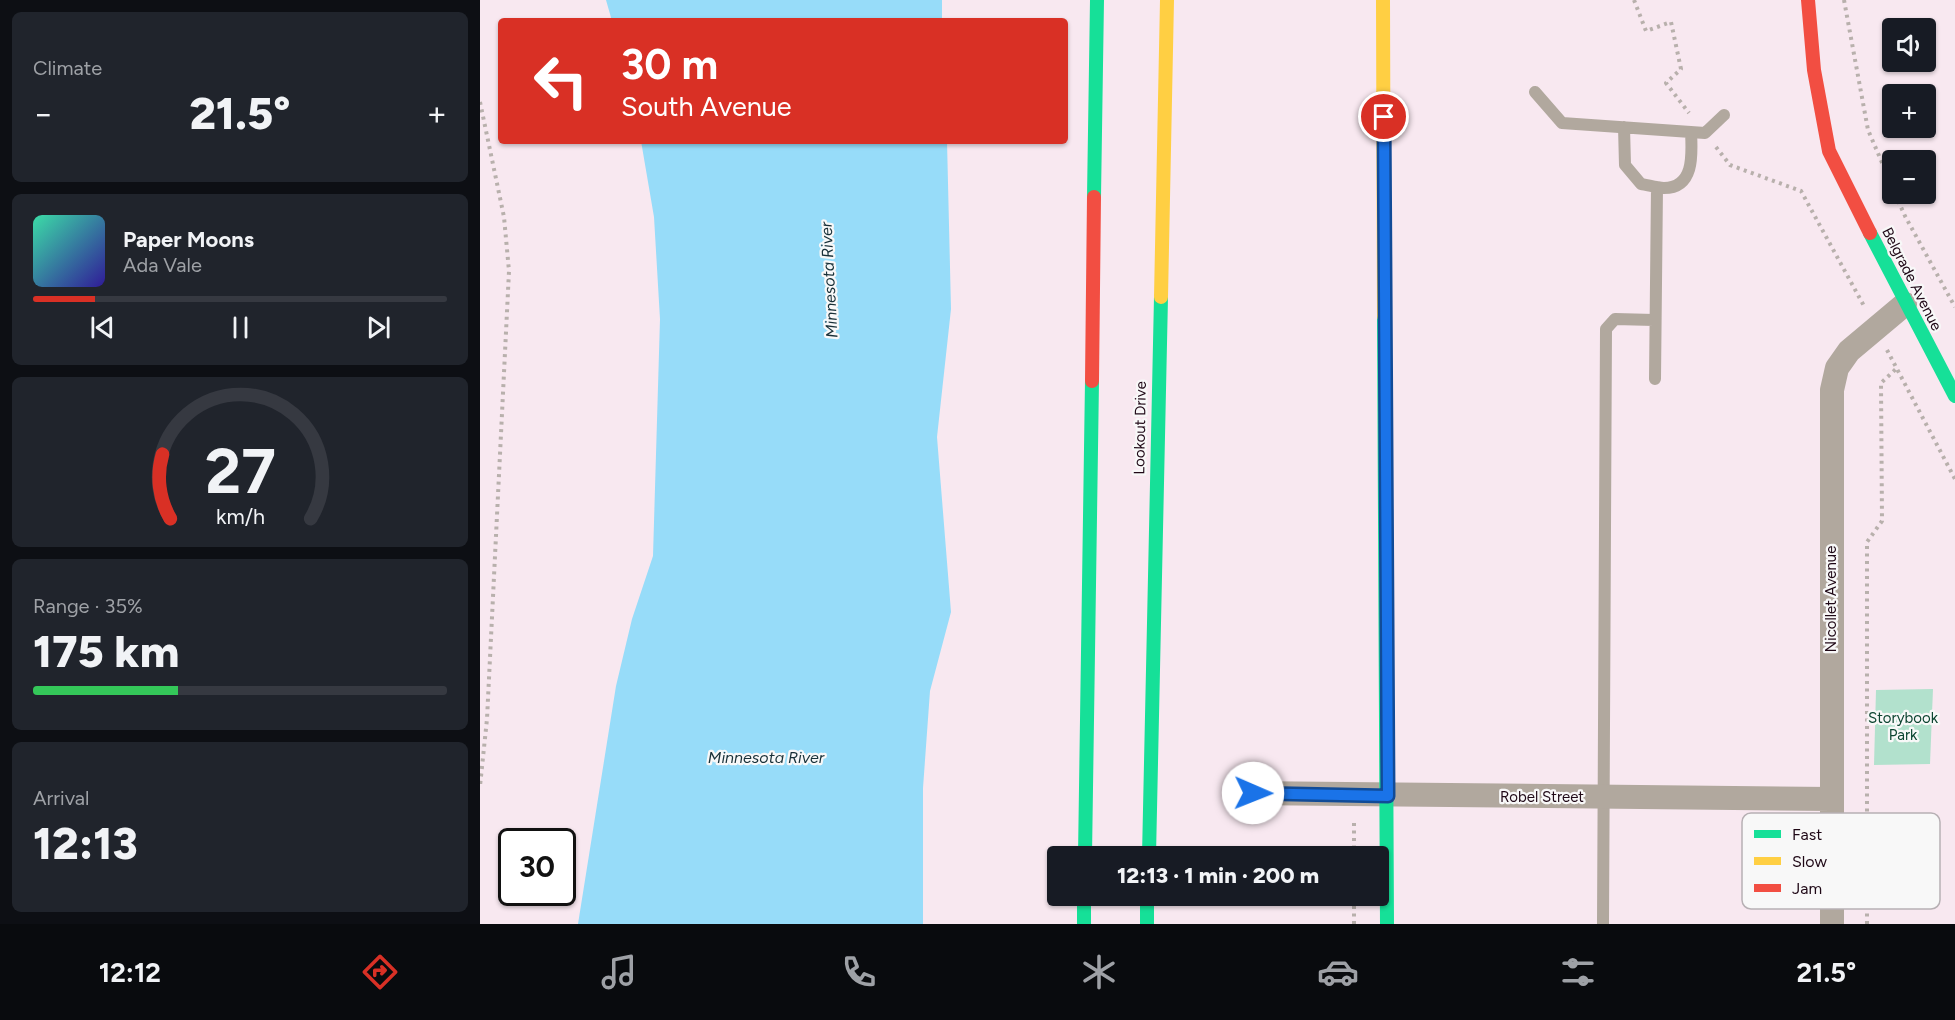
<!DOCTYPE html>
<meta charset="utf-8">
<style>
body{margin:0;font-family:Figtree,sans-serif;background:#20242c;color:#f1f3f6;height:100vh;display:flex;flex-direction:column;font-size:22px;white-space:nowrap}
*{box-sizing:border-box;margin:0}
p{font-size:20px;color:#9ea1a6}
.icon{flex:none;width:33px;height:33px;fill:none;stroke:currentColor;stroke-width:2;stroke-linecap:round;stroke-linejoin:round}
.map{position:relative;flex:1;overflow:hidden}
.drawer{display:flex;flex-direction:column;gap:12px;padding:12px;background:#0d0f14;width:480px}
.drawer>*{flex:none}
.hud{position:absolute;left:18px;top:18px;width:570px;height:126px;border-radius:6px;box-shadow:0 2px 4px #0004;background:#d93025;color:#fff;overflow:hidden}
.buttons{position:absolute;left:1402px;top:18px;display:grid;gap:12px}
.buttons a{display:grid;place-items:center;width:54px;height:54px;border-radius:6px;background:#171b24;box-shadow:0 2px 4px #0004;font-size:30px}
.speed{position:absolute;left:18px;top:828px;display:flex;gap:12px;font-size:30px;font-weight:700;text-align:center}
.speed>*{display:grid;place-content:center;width:78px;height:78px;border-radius:50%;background:#171b24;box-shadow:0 2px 4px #0004;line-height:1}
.speed .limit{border:3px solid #111;border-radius:9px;background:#fff;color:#111}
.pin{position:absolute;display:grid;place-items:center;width:51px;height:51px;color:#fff;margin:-26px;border:3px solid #fff;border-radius:50%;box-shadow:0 2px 6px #0007}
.me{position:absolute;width:66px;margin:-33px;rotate:91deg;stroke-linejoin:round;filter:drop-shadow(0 0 4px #0008)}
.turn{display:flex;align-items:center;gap:21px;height:126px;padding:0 24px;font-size:27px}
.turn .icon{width:78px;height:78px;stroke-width:2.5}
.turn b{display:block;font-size:42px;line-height:51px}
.big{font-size:45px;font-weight:800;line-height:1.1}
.drawer .tile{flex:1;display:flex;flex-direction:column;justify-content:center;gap:9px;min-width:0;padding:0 21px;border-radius:9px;background:#20242c}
.drawer .dial{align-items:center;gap:0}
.dial svg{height:156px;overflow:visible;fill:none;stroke:#363941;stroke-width:7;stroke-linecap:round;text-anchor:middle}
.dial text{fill:#f1f3f6;stroke:none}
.song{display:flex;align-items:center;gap:18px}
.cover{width:72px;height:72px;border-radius:9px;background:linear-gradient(135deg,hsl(160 70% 55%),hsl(250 70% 35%))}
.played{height:6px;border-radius:3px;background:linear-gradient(90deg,#d93025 15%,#363941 15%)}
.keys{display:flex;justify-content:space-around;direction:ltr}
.heat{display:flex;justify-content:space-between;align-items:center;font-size:33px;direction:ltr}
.charge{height:9px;border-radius:4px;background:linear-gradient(90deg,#34c759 35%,#363941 0)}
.trip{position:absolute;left:567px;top:846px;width:342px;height:60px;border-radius:6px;background:#171b24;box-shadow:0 2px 4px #0004;font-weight:800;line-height:60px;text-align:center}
.tabs{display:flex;height:96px;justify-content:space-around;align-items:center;background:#090b0e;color:#9ea1a6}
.tabs .icon{width:42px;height:42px}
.tabs .on{color:#d93025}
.tabs b{font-size:27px;color:#f1f3f6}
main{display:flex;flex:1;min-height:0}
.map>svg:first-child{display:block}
</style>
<main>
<section class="drawer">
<div class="tile"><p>Climate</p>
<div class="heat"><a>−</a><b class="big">21.5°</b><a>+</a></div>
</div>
<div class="tile">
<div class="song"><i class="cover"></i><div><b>Paper Moons</b><p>Ada Vale</p></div></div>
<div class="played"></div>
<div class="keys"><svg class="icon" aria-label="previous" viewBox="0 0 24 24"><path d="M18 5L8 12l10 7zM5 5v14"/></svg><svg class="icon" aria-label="pause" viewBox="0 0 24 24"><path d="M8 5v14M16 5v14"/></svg><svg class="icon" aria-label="next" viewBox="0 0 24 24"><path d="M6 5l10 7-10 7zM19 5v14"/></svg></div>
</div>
<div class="tile dial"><svg viewBox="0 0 100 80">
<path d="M14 69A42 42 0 1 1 86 69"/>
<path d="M14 69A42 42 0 0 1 10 36" stroke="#d93025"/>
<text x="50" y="56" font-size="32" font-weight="700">27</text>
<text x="50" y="72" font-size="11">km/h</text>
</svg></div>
<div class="tile"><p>Range · 35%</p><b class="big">175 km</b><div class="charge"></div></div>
<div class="tile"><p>Arrival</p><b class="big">12:13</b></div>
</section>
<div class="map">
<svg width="1475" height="924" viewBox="0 0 1475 924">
<rect width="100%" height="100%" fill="#f8e8f0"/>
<path fill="#b2e1cd" d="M1453,689L1450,764L1394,765L1396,690Z"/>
<path fill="#97dcf9" d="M126,0H462V21H132Z
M161,141H467L471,309L457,437L471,612L450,691L443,788V924H98L136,686L152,619L173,556L180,319L174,217Z"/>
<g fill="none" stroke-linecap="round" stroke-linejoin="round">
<path stroke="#b8b0ac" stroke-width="4" stroke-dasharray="3 4.5" stroke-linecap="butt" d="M1154,0L1166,31L1191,22L1201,69L1186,83L1209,113
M1364,0L1388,130L1413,188
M0,102L24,217L29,271L7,719L0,786
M1236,147L1250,165L1321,191L1384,306
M1415,194L1425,216L1475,307
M1407,350L1475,479
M874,856V823
M874,924V896
M1387,924V542L1402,521L1401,383L1417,368"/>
<path stroke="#b1a89e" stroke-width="12" d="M1055,92L1082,123L1225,133L1244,115
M1144,127L1145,165L1161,184C1168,185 1177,188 1184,188C1215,188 1212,153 1211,132
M1175,379L1177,187
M1123,924L1126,329L1135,319L1174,320"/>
<path stroke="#b1a89e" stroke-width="24" d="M773,793L1351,799
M1352,924V390L1357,368L1369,351L1425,304"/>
<path stroke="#16e098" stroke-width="14" d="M614,197L617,0
M1390,233L1475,396
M904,316L907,924
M605,856L612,381
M669,856L681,297
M604,896V924
M667,896V924"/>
<path stroke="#ffcf43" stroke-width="14" d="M903,0L904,316
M681,297L687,0"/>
<path stroke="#f24e42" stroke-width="14" d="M1328,0L1334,70L1349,151L1390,233
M612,381L614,197"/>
</g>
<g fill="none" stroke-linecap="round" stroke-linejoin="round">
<defs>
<path id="route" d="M773,793L908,796L904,117"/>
</defs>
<use href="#route" stroke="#114b97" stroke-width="15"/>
<use href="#route" stroke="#1a73e8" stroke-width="10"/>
</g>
<g text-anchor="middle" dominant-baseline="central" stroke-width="4.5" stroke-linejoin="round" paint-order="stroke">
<g font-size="15" fill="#1f0816" stroke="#f8f8f8">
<text transform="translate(1432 279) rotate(63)">Belgrade Avenue</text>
<text transform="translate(660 428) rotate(-89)">Lookout Drive</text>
<text transform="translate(1351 599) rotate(-90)">Nicollet Avenue</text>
<text x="1062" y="797">Robel Street</text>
</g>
<g font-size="15" fill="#0c4531" stroke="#f8f8f8">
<text x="1423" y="718">Storybook<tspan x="1423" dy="17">Park</tspan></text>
</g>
<g font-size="16" font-style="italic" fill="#183038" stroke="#f8f8f8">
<text transform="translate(349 280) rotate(-93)">Minnesota River</text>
<text x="286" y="757">Minnesota River</text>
</g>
</g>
<rect x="1262" y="813" width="198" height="96" rx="9" fill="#f8f8f8" stroke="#b7b0b4" stroke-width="1.5"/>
<rect x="1274" y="830" width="27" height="8" fill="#16e098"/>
<rect x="1274" y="857" width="27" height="8" fill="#ffcf43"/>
<rect x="1274" y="884" width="27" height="8" fill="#f24e42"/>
<g font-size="16" fill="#1f0816">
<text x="1312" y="840">Fast</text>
<text x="1312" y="867">Slow</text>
<text x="1312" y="894">Jam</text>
</g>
</svg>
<div class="buttons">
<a><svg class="icon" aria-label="sound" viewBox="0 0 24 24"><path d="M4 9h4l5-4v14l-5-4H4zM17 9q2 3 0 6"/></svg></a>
<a>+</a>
<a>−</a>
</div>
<div class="speed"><div class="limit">30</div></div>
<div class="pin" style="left:904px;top:117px;background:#d93025"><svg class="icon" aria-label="arrive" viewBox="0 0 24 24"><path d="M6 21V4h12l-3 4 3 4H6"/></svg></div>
<svg class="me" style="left:773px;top:793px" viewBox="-20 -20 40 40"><circle r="19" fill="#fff"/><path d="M0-13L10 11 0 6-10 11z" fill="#1a73e8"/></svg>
<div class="trip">12:13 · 1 min · 200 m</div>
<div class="hud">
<div class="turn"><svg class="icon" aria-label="left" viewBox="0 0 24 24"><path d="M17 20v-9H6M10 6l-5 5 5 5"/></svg><div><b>30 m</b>South Avenue</div></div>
</div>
</div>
</main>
<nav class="tabs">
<b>12:12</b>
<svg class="icon on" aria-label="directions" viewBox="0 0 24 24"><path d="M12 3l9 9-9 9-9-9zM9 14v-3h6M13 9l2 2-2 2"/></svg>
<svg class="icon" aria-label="music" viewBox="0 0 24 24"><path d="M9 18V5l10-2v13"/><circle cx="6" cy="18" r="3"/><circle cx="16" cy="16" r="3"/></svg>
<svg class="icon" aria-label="phone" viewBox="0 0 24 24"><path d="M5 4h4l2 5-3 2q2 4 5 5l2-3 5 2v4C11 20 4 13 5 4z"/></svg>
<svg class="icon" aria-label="climate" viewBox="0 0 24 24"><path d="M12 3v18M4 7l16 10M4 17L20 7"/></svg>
<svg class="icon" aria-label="car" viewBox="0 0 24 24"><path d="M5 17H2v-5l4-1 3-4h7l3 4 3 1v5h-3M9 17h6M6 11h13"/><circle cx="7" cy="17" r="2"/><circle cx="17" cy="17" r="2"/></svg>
<svg class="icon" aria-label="filters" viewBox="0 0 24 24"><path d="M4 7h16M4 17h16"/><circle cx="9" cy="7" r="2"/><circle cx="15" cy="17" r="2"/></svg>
<b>21.5°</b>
</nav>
